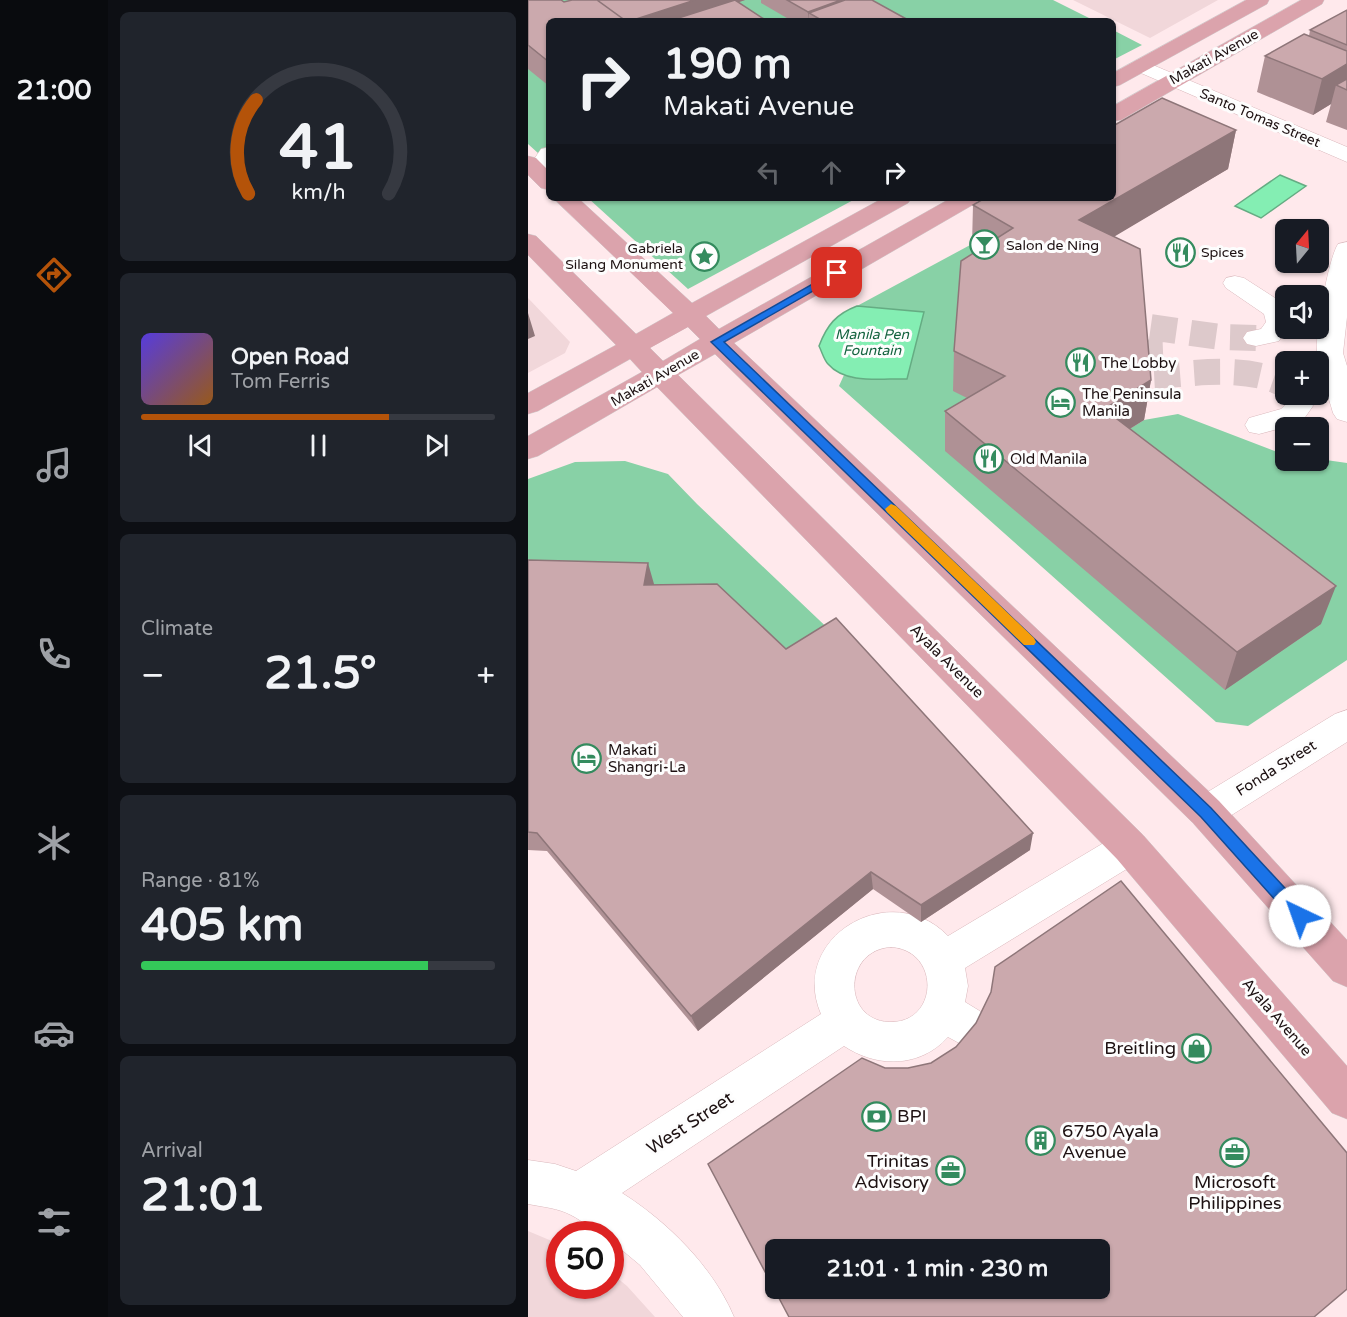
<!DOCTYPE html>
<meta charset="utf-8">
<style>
body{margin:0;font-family:"Varela Round",sans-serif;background:#20242c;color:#f1f3f6;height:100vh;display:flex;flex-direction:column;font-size:22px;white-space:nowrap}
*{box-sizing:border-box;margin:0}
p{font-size:20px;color:#9ea1a6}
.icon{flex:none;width:33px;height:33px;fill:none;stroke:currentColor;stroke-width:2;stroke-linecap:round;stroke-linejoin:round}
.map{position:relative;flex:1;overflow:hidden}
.details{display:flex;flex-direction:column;gap:12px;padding:12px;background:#0d0f14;width:420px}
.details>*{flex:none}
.banner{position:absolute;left:18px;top:18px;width:570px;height:183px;border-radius:9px;box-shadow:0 2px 4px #0004;background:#171b24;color:#f1f3f6;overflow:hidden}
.needle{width:39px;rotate:18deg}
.tools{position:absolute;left:747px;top:219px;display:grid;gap:12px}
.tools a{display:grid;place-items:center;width:54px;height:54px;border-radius:9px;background:#171b24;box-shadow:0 2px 4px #0004;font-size:30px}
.speed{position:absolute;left:18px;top:1221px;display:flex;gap:12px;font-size:30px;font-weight:700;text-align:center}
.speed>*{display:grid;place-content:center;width:78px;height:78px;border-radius:50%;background:#171b24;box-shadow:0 2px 4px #0004;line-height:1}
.speed .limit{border:9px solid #d22;background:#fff;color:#111}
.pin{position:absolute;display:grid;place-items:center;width:51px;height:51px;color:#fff;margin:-26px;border-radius:12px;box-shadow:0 3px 9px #0006}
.me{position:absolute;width:66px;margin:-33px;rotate:318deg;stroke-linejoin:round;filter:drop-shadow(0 0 4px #0008)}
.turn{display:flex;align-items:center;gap:21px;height:126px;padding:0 18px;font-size:27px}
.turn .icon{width:78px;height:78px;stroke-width:2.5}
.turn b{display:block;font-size:42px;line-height:51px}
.lanes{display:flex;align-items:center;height:57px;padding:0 18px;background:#0003;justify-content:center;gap:30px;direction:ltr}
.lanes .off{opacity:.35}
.big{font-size:45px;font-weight:700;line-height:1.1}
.details .tile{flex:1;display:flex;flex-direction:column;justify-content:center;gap:9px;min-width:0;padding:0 21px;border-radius:9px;background:#20242c}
.details .dial{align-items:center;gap:0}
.dial svg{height:156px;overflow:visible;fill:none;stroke:#363941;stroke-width:7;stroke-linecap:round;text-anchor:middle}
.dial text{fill:#f1f3f6;stroke:none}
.song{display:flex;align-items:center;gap:18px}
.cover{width:72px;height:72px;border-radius:9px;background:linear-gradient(135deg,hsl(250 70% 55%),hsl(30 70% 35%))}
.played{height:6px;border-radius:3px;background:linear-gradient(90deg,#b45309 70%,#363941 70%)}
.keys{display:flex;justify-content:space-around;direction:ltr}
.heat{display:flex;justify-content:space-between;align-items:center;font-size:33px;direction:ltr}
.charge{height:9px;border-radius:4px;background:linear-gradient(90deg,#34c759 81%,#363941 0)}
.trip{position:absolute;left:237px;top:1239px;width:345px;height:60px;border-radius:9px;background:#171b24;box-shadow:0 2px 4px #0004;font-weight:700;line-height:60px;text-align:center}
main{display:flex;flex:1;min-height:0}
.dock{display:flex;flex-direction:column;width:108px;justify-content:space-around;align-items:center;background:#090b0e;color:#9ea1a6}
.dock .icon{width:42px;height:42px}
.dock .current{color:#b45309}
.dock b{font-size:27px;color:#f1f3f6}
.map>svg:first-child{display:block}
</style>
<main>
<nav class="dock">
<b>21:00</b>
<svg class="icon current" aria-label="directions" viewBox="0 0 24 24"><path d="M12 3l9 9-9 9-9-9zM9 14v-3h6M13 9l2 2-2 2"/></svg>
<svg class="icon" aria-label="music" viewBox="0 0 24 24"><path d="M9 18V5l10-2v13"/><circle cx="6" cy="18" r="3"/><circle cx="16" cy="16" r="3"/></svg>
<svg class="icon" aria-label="phone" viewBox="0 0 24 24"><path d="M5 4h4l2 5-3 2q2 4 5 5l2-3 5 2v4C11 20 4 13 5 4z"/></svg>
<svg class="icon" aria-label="climate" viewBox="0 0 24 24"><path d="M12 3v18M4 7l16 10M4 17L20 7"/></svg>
<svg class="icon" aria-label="car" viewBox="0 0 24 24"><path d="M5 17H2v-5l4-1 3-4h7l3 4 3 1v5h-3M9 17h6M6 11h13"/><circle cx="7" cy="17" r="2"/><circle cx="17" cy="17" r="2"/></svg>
<svg class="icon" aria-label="filters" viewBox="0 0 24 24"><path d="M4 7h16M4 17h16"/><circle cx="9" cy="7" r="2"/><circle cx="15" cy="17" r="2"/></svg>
</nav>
<section class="details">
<div class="tile dial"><svg viewBox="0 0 100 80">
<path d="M14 69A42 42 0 1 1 86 69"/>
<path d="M14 69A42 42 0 0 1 18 21" stroke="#b45309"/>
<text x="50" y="56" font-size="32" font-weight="700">41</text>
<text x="50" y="72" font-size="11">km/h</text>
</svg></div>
<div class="tile">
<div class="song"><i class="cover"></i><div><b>Open Road</b><p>Tom Ferris</p></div></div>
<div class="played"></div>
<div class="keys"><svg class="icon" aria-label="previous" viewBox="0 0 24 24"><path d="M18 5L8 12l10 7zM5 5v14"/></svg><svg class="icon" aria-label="pause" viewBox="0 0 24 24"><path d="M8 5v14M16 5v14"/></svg><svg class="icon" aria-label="next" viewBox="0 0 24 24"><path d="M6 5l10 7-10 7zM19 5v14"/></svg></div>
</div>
<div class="tile"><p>Climate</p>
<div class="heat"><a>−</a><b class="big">21.5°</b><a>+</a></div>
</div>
<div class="tile"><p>Range · 81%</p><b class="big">405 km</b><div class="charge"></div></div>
<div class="tile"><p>Arrival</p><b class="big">21:01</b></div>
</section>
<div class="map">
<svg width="819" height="1317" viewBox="0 0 819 1317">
<rect width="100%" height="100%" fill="#ffe9ec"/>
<path fill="#f1d7da" d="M545,0H690L622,38Z
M0,298L42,342L37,353L0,373Z
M0,1231L31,1244L32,1286H82L83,1273L99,1286L127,1317H0Z"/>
<path fill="#88d1a6" d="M0,0H525L567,21H21V163L0,144Z
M585,30L614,45L585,60Z
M60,198H329L160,289Z
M444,244L483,268L570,448L616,420L650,414L757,455L758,460L791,459L819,463V660L720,726L688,722L311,386L316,375L326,378L396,312L329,306Z
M97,461L140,474L169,504L310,638L261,668L0,580V479L47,462Z"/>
<path fill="#84eeb3" stroke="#65ac83" stroke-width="1.5" d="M752,175L778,186L733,218L707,206Z
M329,306L396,312L379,379C355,378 318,385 300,364C296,360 294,352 291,346C299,325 308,314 329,306Z"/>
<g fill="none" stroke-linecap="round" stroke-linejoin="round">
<path stroke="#ddc9cb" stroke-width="26" stroke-dasharray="26 14" stroke-linecap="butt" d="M728,338L692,337L621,327L623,376C667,374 717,364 758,385"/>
<defs>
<path id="minor" d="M613,60L819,147V162L606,70L603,66L606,62Z
M21,147V170L17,176L9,178L1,176L0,168L13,149Z
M819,242V317L815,353L819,366V422L809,419L805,413C800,394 791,373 789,354C787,336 800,259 810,244Z
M707,276L716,278L758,305V328H759L751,341L728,346L719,344L715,338L719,332L733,329L738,322L736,314L698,288L695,283L698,278Z
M757,388L758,394H781L785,406L773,423L731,434L721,432L717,425L721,418L753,409L757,405L753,394Z
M819,710V742L691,823L678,828L665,823L660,812L665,801L807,714Z
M602,831L615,835L621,847L615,859L437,968L440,986L437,1002L468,1021L474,1035L468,1049L453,1055L420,1037C392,1068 349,1068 316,1046L94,1193C140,1222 185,1267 206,1317H155L112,1265L82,1240V1234C69,1234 55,1221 43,1215C30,1208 15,1207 0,1204V1160L27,1164L48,1171L293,1014C260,937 363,877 420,936L589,835ZM363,947C413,950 411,1024 361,1022C314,1020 315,950 363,947Z"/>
<path id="major" d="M718,0H741L739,4L592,85L585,87V73Z
M773,0H796L794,4L593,120L585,121V106Z
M0,156L8,158L21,171V190L13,188L0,175Z
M25,198H50L164,303L355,198H384L380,203L178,316L191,329L423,198H452L448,203L206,343L691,801L819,940V987L805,981L665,823L187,354L150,375L615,835L819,1066V1119L804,1113L589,859L129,387L10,456L0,459V436L114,372L102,359L10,411L0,414V393L88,345L0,255V234L8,236L108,334L145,313ZM160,327L172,339L135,361L122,348Z"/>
</defs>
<use href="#minor" stroke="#dab8bc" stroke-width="1"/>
<use href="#major" stroke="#d2cfd0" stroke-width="1"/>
<use href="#minor" fill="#fff" fill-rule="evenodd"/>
<use href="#major" fill="#dba3ac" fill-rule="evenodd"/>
</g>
<path fill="#af9195" d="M0,0L36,2L44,0H217L211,2L21,21V86L0,69Z
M233,0H344L382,21H264L233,3Z
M819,10V130L798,122L803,104L785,115L729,92L737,56L781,36L782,30Z
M708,130L700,169L586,236L623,380L616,420L602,429L793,624L697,690L417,451V411L439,398L425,391L426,351L452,249L444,244L445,205Z
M0,560L126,584V585L258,649L502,850L393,922L345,889L170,1031L19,851L0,850Z"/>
<path fill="#8e7679" d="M167,0H217L197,7L180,21H102Z
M313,0H323L281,13V21L280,12Z
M819,64V90L808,85L803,104L785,115L794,79Z
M708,130L700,169L547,260L551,220Z
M0,313L7,336L0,339Z
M623,380L616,420L570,448L576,409Z
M120,563L126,584L122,605L116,585Z
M808,586L793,624L697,690L709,652Z
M505,833L502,850L393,922V905Z
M343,872L345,889L170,1031L163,1016Z"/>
<path fill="#cba9ad" stroke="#8e7679" stroke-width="1.5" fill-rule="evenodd" d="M0,0H33L36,2L44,0H69L98,21H21V62L0,45Z
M69,0H167L102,21H98Z
M207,0L239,21H141Z
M259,0H313L280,12Z
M317,0H344L382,21H295L281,13Z
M819,10V45L782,30Z
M776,34L819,51V64L794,79L737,56Z
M819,79V90L808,85Z
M634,98L708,130L551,220L612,249L623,380L576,409L808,586L709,652L417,411L477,376L426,351L433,261L485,228L445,205L457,198H585V126Z
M0,560L120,563L116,585L189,584L258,649L308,618L505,833L393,905L343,872L163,1016L9,833L0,832Z
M593,881L819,1153V1289L786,1317H261L180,1164L334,1058L357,1068H380L403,1063L428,1047L448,1023L463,992L467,967ZM248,1250H572V1288H248Z"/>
<path fill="#1a73e8" stroke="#114b97" stroke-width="1.5" d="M309,270L314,273L313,275L196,342L683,808L778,911L780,916L778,921L772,923L766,921L673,817L183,342Z"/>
<path fill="#f59e0b" d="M363,504L368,506L506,638L508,642L506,645H496L359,512L357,509Z"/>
<defs>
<symbol id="bar-ring" viewBox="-11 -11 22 22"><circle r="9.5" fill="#fdfdfd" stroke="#348b5e" stroke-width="1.5"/><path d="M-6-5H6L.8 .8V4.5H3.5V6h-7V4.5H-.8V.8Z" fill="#348b5e"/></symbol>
<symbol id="restaurant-ring" viewBox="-11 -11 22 22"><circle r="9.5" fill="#fdfdfd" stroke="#348b5e" stroke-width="1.5"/><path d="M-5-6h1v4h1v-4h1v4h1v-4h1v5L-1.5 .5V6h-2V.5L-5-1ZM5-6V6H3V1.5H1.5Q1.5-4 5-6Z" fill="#348b5e"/></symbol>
<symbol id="sight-ring" viewBox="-11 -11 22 22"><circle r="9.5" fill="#fdfdfd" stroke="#348b5e" stroke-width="1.5"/><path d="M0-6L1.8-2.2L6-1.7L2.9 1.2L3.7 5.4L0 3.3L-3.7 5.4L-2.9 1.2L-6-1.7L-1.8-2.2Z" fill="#348b5e"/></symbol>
<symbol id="hotel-ring" viewBox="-11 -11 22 22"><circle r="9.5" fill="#fdfdfd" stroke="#348b5e" stroke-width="1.5"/><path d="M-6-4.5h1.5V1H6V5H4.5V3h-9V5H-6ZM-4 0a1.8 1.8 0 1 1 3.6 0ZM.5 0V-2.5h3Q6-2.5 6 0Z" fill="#348b5e"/></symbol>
<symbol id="shop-ring" viewBox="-11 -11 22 22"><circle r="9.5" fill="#fdfdfd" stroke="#348b5e" stroke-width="1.5"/><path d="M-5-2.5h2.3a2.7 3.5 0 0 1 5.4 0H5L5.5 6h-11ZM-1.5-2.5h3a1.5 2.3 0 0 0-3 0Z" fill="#348b5e"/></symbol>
<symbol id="bank-ring" viewBox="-11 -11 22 22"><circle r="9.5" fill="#fdfdfd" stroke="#348b5e" stroke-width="1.5"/><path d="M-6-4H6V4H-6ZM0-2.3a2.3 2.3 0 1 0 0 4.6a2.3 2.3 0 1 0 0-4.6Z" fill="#348b5e"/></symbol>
<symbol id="building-ring" viewBox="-11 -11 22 22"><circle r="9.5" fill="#fdfdfd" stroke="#348b5e" stroke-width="1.5"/><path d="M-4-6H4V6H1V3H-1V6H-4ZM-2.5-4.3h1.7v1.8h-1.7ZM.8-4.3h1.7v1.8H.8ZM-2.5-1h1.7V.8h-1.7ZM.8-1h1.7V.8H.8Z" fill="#348b5e"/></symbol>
<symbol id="office-ring" viewBox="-11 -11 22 22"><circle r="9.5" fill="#fdfdfd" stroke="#348b5e" stroke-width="1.5"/><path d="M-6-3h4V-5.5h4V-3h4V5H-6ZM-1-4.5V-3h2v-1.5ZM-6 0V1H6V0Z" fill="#348b5e"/></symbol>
</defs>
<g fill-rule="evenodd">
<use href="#bar-ring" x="440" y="228" width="33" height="33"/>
<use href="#restaurant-ring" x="636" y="236" width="33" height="33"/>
<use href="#sight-ring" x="160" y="240" width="33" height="33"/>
<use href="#restaurant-ring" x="536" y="346" width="33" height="33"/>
<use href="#hotel-ring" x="516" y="386" width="33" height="33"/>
<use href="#restaurant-ring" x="444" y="442" width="33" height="33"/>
<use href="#hotel-ring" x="42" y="742" width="33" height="33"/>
<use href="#shop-ring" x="652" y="1032" width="33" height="33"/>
<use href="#bank-ring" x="332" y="1100" width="33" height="33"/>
<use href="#building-ring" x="496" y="1124" width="33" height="33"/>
<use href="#office-ring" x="690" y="1136" width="33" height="33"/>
<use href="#office-ring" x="406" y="1154" width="33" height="33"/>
</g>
<g text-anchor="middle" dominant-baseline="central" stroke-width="6" stroke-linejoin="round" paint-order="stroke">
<g font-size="14" fill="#1d1112" stroke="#fdfdfd">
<text transform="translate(686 57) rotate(-29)">Makati Avenue</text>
<text transform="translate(732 118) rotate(23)">Santo Tomas Street</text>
<text transform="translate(127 378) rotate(-30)">Makati Avenue</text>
</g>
<g font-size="14" fill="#1d1112" stroke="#fdfdfd" text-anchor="start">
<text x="478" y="245">Salon de Ning</text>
<text x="155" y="248" text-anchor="end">Gabriela<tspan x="155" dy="16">Silang Monument</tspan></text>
<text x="673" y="252">Spices</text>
</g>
<g font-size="14" font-style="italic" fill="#14633f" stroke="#fdfdfd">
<text x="344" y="334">Manila Pen<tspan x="344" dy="16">Fountain</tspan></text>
</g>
<g font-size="15" fill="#1d1112" stroke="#fdfdfd" text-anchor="start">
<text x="573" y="363">The Lobby</text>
<text x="554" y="394">The Peninsula<tspan x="554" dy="17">Manila</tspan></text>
<text x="482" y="459">Old Manila</text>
<text x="80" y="750">Makati<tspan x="80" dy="17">Shangri-La</tspan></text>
</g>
<g font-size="15" fill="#1d1112" stroke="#fdfdfd">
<text transform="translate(419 661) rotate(45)">Ayala Avenue</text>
<text transform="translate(748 768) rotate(-32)">Fonda Street</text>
<text transform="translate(749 1017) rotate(49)">Ayala Avenue</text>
</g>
<g font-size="18" fill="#1d1112" stroke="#fdfdfd" text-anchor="end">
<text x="648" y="1048">Breitling</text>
<text x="369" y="1116" text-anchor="start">BPI</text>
<text x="534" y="1131" text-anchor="start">6750 Ayala<tspan x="534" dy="21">Avenue</tspan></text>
<text x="401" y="1161">Trinitas<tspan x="401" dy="21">Advisory</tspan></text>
<text x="707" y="1182" text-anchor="middle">Microsoft<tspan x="707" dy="21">Philippines</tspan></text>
</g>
<g font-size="18" fill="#1d1112" stroke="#fdfdfd">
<text transform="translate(162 1123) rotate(-33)">West Street</text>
</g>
</g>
</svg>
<div class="tools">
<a><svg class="needle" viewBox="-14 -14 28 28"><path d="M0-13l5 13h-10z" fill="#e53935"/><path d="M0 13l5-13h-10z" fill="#9ea1a6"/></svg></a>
<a><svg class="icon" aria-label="sound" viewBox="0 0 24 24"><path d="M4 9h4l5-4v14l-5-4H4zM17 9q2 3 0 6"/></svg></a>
<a>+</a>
<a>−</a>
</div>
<div class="speed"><div class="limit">50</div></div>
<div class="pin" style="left:309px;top:273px;background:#d93025"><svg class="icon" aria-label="arrive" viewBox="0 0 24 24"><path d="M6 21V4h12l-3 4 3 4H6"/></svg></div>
<svg class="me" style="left:772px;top:916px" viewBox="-20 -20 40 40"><circle r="19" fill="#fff"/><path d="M0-13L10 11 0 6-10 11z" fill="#1a73e8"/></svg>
<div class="trip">21:01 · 1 min · 230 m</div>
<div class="banner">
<div class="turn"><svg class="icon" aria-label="right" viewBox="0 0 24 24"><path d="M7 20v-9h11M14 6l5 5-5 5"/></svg><div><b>190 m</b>Makati Avenue</div></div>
<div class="lanes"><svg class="icon off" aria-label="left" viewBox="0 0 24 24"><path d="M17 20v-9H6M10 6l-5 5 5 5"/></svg><svg class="icon off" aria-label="ahead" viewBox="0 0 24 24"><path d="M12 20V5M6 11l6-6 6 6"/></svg><svg class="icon" aria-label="right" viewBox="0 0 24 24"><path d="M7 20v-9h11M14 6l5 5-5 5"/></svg></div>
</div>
</div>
</main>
